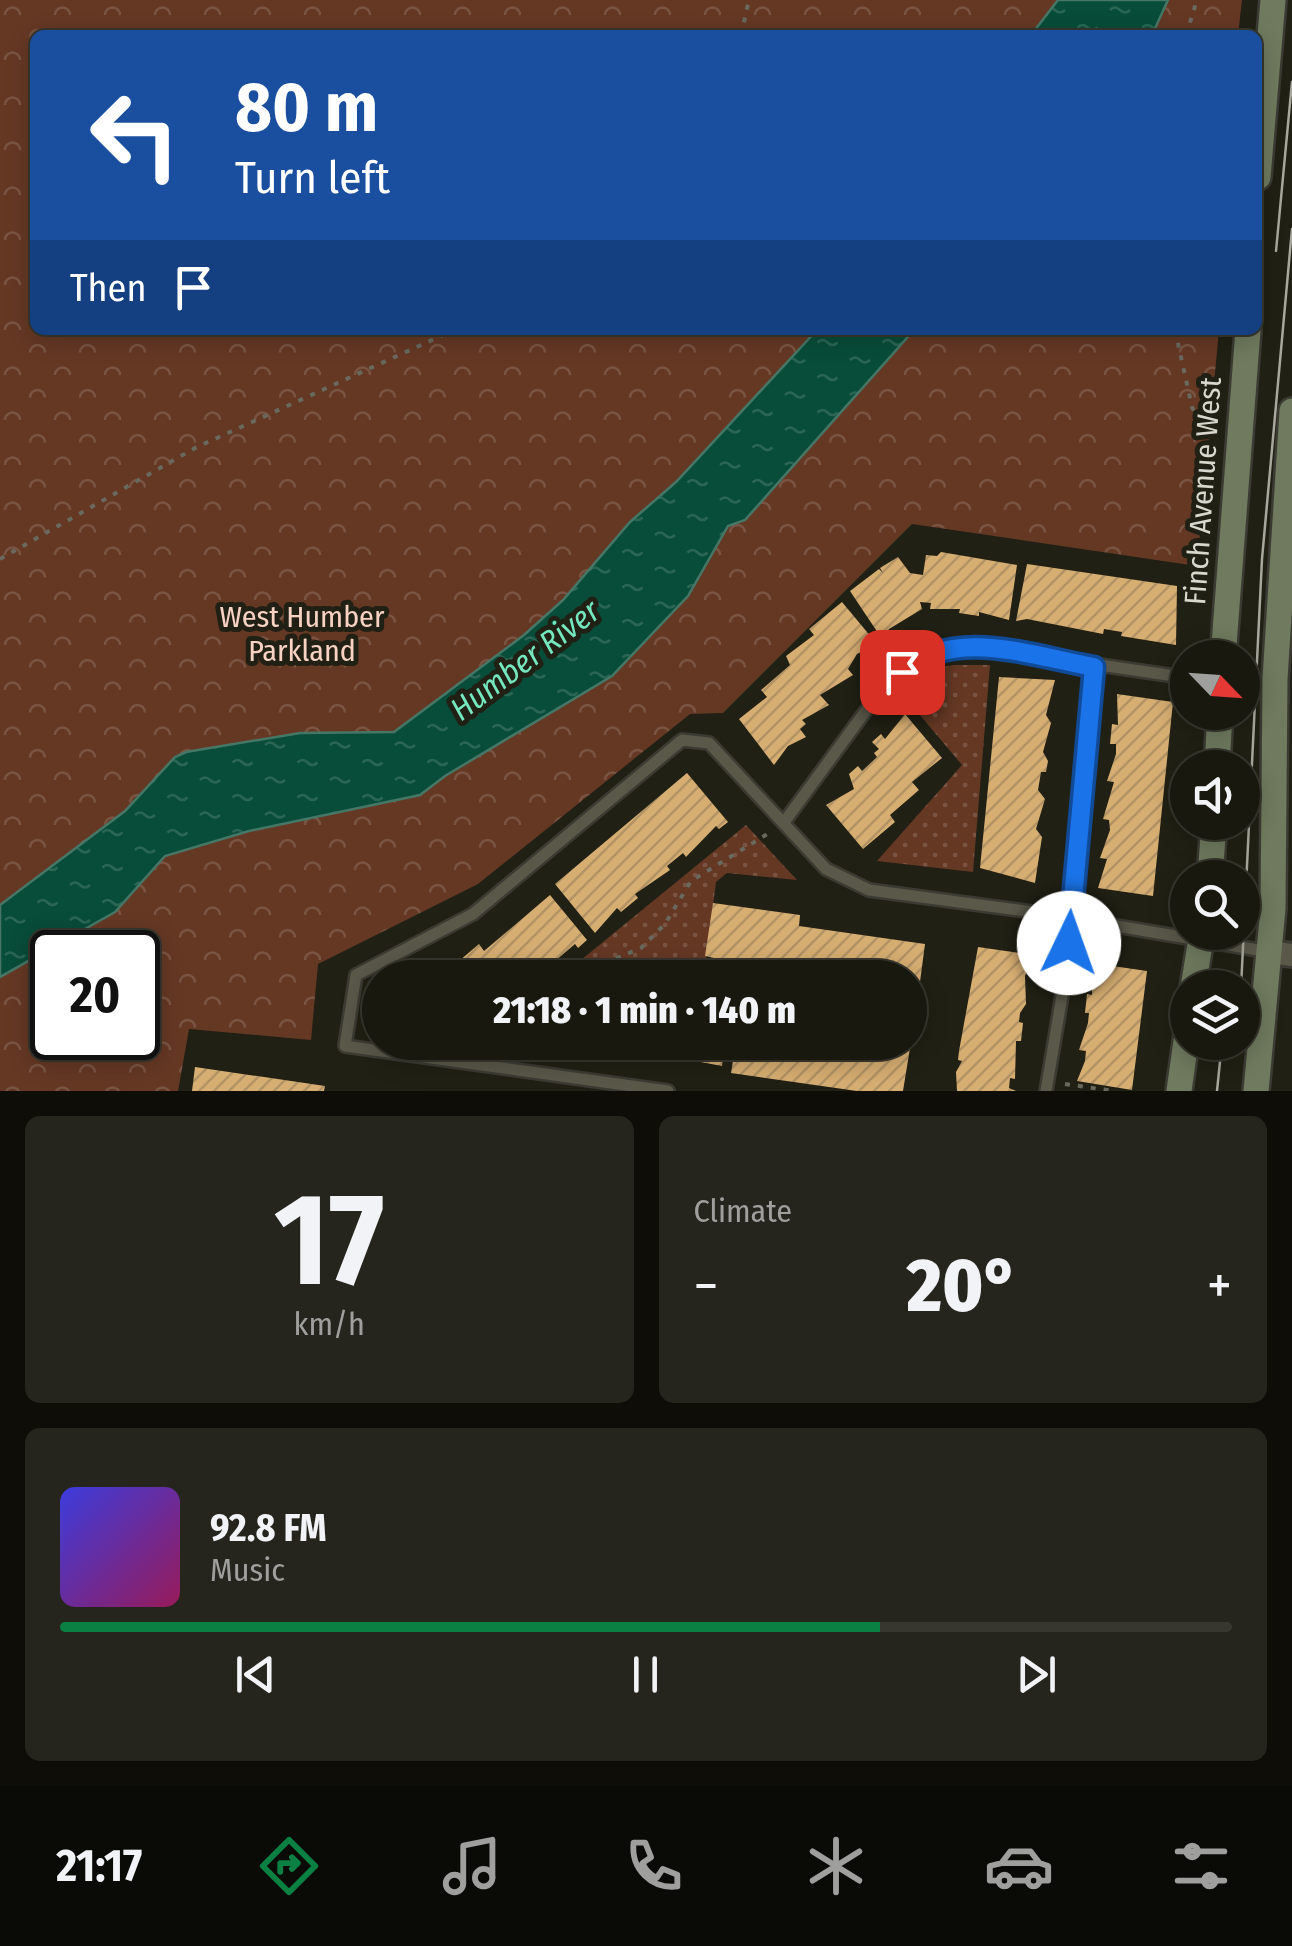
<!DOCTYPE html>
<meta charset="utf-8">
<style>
body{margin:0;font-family:"Fira Sans Condensed",sans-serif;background:#26251d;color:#f1f3f6;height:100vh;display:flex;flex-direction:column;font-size:38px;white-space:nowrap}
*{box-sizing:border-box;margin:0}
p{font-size:32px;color:#9fa09e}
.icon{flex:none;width:55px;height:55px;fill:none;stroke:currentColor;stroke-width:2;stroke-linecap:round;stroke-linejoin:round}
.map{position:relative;height:1091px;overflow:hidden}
.details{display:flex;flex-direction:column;gap:25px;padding:25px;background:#0e0d08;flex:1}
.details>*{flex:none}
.top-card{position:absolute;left:30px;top:30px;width:1232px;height:305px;border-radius:15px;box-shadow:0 5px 25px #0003,0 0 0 2px #37372f;background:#1a4fa0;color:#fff;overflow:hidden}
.needle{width:65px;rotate:115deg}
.tools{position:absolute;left:1170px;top:640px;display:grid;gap:20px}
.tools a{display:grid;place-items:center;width:90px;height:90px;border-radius:50%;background:#19180f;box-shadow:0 5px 25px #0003,0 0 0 2px #37372f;font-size:50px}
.speed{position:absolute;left:30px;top:930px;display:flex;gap:20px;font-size:50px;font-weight:700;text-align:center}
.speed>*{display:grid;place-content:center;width:130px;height:130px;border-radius:50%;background:#19180f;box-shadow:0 5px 25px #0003,0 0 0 2px #37372f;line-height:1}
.speed .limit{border:5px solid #111;border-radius:15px;background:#fff;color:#111}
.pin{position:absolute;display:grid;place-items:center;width:85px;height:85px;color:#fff;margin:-42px;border-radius:20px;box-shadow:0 5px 15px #0006}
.me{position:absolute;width:110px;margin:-55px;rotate:3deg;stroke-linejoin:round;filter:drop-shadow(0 0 8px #0008)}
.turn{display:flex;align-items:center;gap:35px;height:210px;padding:0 40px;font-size:45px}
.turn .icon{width:130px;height:130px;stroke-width:2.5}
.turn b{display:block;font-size:70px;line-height:85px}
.then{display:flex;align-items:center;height:95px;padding:0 40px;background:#0003;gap:20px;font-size:38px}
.big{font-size:75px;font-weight:800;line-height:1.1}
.details .widget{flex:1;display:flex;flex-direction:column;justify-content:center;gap:15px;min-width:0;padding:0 35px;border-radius:15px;background:#26251d}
.details .dial{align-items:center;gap:0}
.dial b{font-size:130px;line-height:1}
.song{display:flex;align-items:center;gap:30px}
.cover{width:120px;height:120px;border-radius:15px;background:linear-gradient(135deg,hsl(240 70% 55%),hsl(330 70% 35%))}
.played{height:10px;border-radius:5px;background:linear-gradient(90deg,#0b8043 70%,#37372f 70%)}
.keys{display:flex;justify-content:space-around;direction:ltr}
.heat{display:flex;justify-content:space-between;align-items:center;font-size:55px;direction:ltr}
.details .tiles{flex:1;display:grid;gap:25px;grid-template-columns:1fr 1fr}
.widget:last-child{grid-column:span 2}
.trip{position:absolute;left:362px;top:960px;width:565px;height:100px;border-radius:50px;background:#19180f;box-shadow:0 5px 25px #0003,0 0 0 2px #37372f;font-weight:800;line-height:100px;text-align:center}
.dock{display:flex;height:160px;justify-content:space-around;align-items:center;background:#0a0a06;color:#9fa09e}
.dock .icon{width:70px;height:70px}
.dock .current{color:#0b8043}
.dock b{font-size:45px;color:#f1f3f6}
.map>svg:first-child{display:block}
</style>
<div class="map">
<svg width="1292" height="1091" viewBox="0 0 1292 1091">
<defs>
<pattern id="grass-dots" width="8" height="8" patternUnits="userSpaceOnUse" patternTransform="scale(2.5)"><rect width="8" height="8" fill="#653824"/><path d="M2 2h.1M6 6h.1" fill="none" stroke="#7a5443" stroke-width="1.8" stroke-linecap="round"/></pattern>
<pattern id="park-crowns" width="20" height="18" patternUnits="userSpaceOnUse" patternTransform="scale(2.5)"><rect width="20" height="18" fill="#653824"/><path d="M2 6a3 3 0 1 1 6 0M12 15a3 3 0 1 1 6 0" fill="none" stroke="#7a5443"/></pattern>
<pattern id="water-ripples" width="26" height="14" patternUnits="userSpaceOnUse" patternTransform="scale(2.5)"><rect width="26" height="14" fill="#084d39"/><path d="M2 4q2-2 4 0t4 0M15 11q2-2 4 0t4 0" fill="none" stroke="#2b6655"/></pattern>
<pattern id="building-hatch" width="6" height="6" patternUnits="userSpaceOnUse" patternTransform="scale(2.5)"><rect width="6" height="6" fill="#d7ae72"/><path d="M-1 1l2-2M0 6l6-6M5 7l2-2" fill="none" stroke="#b29365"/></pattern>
</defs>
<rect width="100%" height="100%" fill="#212014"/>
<path fill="url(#grass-dots)" d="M954,665H990L973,872L877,861L962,765L903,695L928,669Z
M746,825L797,880L727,873L716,882L705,968L767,977L559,978Z"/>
<path fill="url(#park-crowns)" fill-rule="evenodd" d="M0,0H1242L1238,35H35V330H1219L1197,566L912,524L723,713L690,714L478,884L318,964L311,1040L189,1029L178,1091H0ZM52,952H138V1038H52Z"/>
<path fill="url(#water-ripples)" stroke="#467766" stroke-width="2.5" d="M1058,0H1168L1152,35H1031Z
M817,330H914L745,520L728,526L688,596L612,676L445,776L420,795L249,831L165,856L115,912L0,977V905L125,811L175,757L186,752L300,733L394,732L524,635L563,600L630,522L676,482Z"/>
<path fill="url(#building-hatch)" d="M941,552L1017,565L1009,620L979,612V616L959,613L960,609H930L931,603L920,602L922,609L889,629L882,639L850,591L879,569L883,573L880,568L898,557L910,573L923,575L926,555L937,556Z
M1027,564L1177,586L1176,645L1121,636L1122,632L1104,629L1103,634L1027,619L1016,621Z
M842,602L877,644L857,654L848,669L853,675L820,695L829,705L802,720L806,724L800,729L806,737L788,746L774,765L739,719L767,697L761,690L790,665L786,656L814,635L809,629Z
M999,677L1055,680L1046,715L1051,723L1043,752L1048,761L1046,772H1041L1038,790L1045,799L1036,829L1042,837L1035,883L980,868Z
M1117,694L1173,702L1153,896L1098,888L1107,859L1100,858L1110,830L1109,820L1103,819L1114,782L1107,781L1116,754V744H1110L1112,724L1118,725Z
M905,714L942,758L912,782L919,790L890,815L895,822L863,849L826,805L854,789L849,774L858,766L862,771L877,757L874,753L879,749L872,742L881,734L885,739Z
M687,773L728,822L719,829L716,826L686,857L683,853L667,866L670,870L635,894L638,898L621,912L617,908L595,933L555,884Z
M550,895L587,940L578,948L575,944L535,978H426L441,966L446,972L479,944L484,951Z
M713,903L800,915L799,926L925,944L918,997L910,996V978H789L790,973L779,972L780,967L760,964L759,968L705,956Z
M978,947L1033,955L1025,976L1026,1004L1020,1013L1019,1022L1023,1023L1021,1041H1016L1015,1079L1010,1078L1009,1088L1016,1091H957L956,1072L962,1061L958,1060L959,1051Z
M1092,963L1147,971L1132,1090L1077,1081L1085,1061L1086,1051L1079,1050L1088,1023L1089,1013H1085L1087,994L1092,995Z
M544,1042H725L722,1066L647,1052L637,1051L636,1059L603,1056L552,1048Z
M736,1042L899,1044L911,1042L903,1091H857L731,1073Z
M195,1067L325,1086L324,1091H192Z"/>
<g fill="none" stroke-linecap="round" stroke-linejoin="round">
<defs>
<path id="lane" d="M785,821L881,690L923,654L964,645L1188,678
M668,1091L345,1046L356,975L473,914L682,740L709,743L826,869L869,890L1040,913L1270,952
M1046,1091L1067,966L1094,667"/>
<path id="street" d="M1270,952L1292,955"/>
<path id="secondary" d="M1258,177L1273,0
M1223,658L1248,330
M1217,768L1220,712
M1210,878L1214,822
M1193,988L1202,932
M1179,1091L1188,1027
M1256,1091L1273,908L1275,679L1292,411"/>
</defs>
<use href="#lane" stroke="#3c3b33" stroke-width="16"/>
<use href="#street" stroke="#3c3b33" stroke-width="28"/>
<use href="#secondary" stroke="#3c3b33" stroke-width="30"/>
<path stroke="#69695e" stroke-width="4" stroke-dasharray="5 8" stroke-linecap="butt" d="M741,35L749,0
M1186,35L1197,0
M1175,330L1192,407L1212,451
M0,559L195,448L454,330
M568,978L641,948L665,924L691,881L769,833
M537,1056L539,1042
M1065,1084L1114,1091"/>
<use href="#lane" stroke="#595849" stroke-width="11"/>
<use href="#street" stroke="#595849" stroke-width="22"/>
<use href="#secondary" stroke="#6f7a5e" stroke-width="25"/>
<path stroke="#a8a89e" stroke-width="2.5" d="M1276,251L1292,82
M1241,988L1262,559L1292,229
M1217,1091L1222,1042"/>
</g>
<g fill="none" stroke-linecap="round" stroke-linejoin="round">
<defs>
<path id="route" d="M902,672C954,626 1031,656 1094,667L1069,943"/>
</defs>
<use href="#route" stroke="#114b97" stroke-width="25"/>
<use href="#route" stroke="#1a73e8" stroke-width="18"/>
</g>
<g text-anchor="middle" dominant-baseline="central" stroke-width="10" stroke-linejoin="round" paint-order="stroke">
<g font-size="30" fill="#d8d8cf" stroke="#212014">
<text transform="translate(1203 491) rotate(-86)">Finch Avenue West</text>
</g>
<g font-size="30" fill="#f8d2c2" stroke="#212014">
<text x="302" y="617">West Humber<tspan x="302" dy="34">Parkland</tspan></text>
</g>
<g font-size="32" font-style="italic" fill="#75e7be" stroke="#212014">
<text transform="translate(525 660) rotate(-37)">Humber River</text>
</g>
</g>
</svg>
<div class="tools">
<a><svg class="needle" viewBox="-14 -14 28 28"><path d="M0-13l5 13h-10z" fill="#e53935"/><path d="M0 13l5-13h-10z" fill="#9fa09e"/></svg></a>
<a><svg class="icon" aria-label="sound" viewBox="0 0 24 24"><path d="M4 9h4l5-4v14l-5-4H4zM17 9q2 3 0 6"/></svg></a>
<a><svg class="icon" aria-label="search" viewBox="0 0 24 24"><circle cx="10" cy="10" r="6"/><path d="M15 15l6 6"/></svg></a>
<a><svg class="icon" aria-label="layers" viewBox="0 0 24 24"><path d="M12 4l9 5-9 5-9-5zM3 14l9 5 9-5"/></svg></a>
</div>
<div class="speed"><div class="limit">20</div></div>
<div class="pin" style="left:902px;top:672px;background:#d93025"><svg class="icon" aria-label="arrive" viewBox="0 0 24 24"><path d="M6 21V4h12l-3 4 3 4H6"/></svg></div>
<svg class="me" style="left:1069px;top:943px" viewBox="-20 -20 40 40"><circle r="19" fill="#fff"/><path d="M0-13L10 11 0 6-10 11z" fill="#1a73e8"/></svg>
<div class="trip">21:18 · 1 min · 140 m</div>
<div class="top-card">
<div class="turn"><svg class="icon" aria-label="left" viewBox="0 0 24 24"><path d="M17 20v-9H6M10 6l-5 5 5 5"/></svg><div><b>80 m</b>Turn left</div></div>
<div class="then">Then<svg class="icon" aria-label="arrive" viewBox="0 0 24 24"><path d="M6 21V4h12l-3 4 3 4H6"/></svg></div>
</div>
</div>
<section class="details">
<div class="tiles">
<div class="widget dial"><b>17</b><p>km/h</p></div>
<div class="widget"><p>Climate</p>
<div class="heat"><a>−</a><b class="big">20°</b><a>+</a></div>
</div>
<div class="widget">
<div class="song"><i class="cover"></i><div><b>92.8 FM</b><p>Music</p></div></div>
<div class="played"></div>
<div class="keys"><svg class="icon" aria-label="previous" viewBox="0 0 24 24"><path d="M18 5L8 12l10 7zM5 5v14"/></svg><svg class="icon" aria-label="pause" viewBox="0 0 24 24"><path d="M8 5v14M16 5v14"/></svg><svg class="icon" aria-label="next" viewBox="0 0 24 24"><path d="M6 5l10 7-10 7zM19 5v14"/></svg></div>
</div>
</div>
</section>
<nav class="dock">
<b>21:17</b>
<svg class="icon current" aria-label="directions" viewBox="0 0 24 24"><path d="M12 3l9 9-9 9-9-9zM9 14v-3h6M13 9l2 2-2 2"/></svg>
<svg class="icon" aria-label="music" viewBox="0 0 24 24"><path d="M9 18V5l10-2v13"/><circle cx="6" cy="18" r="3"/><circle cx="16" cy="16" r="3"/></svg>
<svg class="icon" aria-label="phone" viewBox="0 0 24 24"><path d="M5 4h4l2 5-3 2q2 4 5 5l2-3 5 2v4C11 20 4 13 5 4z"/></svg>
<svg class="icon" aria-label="climate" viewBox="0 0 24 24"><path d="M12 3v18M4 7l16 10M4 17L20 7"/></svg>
<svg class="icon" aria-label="car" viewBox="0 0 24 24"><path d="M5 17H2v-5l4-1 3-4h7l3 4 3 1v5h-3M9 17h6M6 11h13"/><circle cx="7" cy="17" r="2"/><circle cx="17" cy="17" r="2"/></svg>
<svg class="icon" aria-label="filters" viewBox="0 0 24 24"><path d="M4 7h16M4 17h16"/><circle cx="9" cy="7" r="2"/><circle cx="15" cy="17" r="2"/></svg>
</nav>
